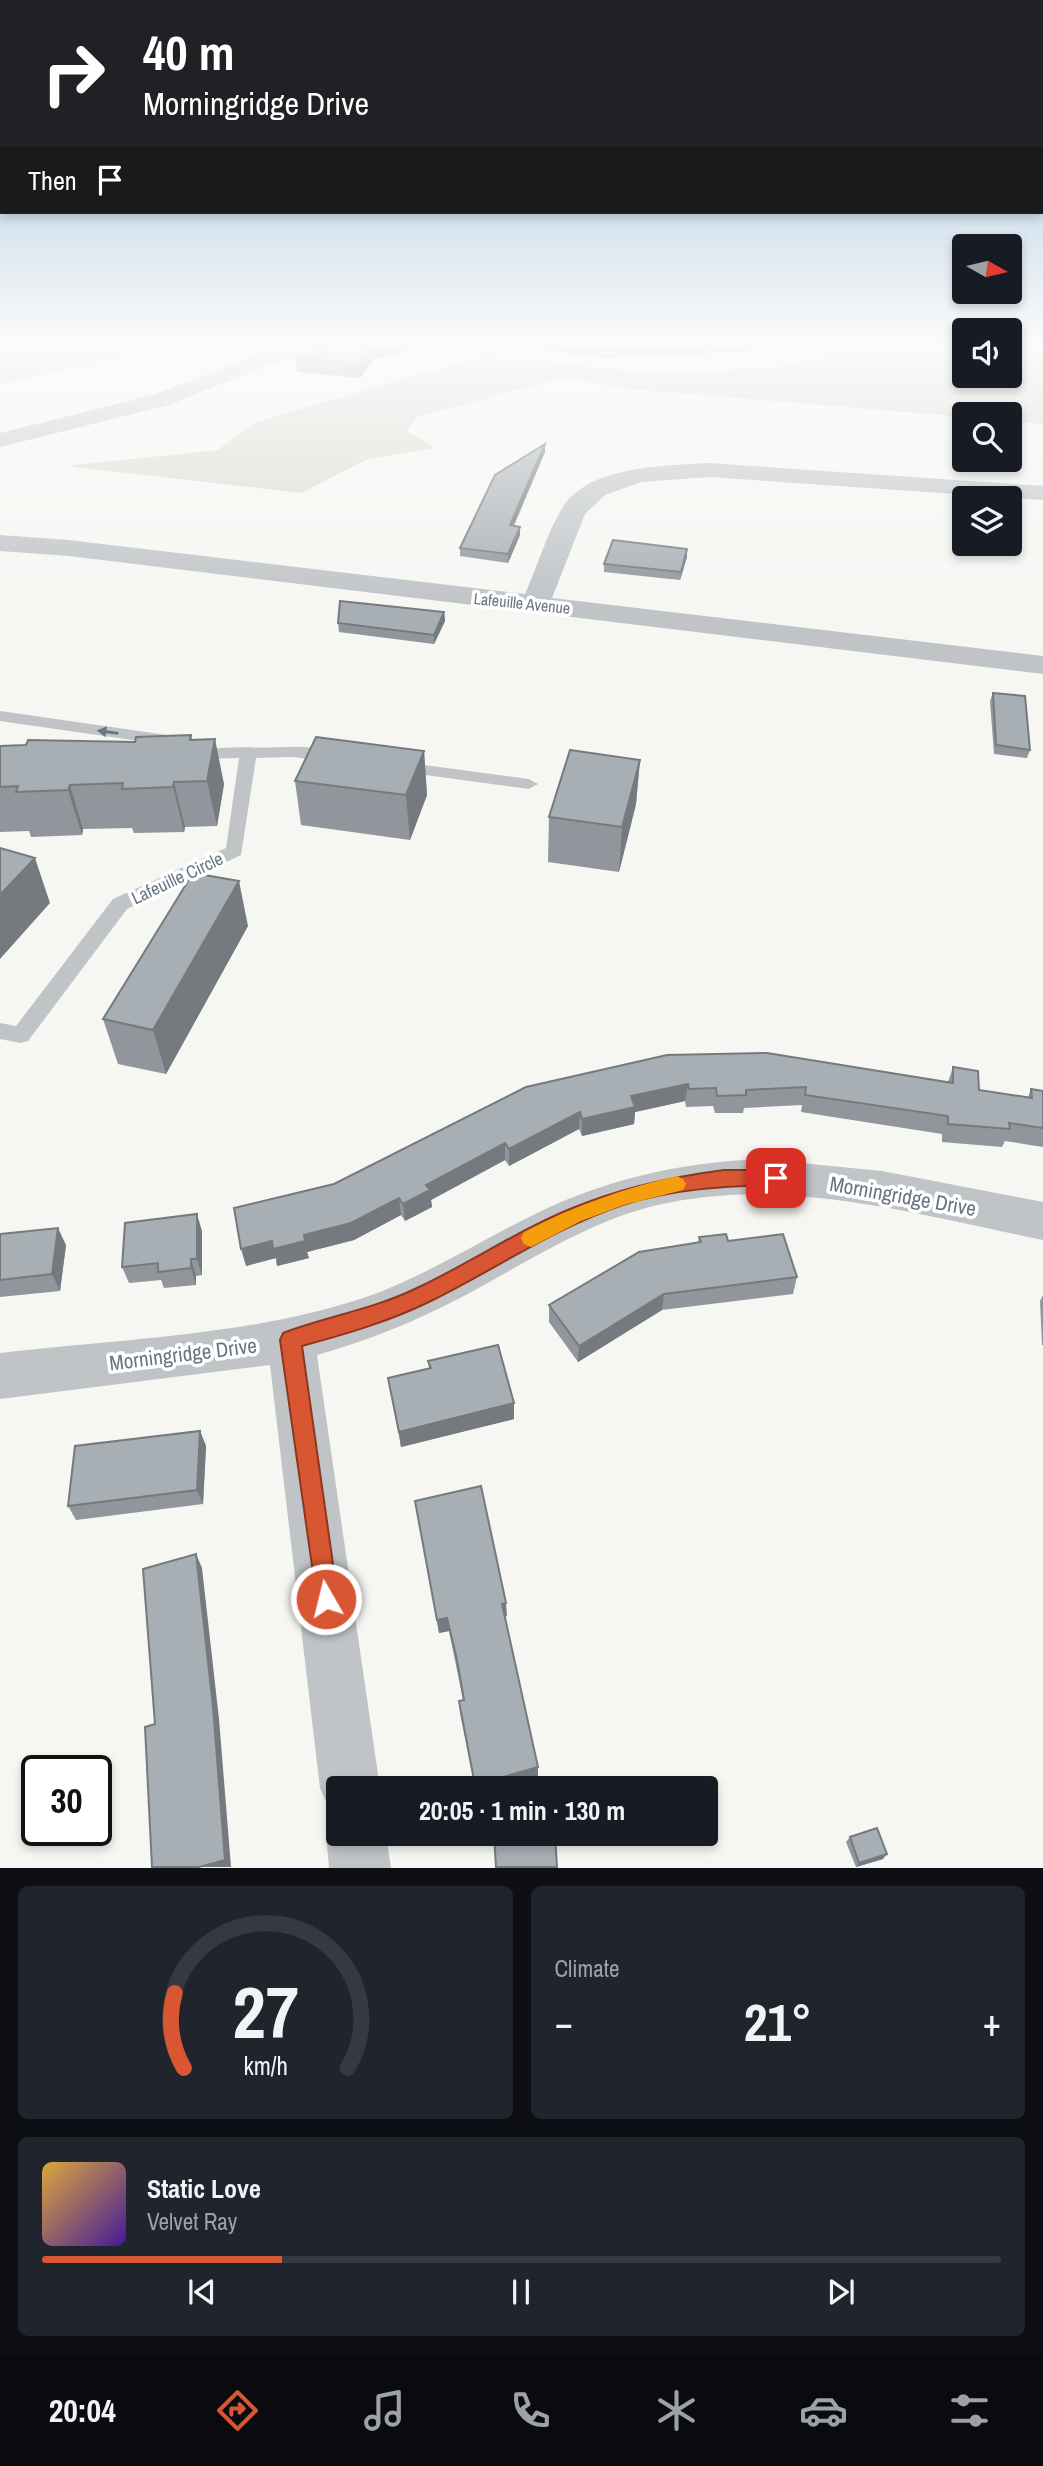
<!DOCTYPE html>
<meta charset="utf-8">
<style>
body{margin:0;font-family:"Archivo Narrow",sans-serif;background:#20242c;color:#f1f3f6;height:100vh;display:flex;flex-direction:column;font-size:26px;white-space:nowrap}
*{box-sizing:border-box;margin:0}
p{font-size:23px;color:#9ea1a6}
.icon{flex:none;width:38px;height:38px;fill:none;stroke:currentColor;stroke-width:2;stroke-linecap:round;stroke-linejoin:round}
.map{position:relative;height:1868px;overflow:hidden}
.sheet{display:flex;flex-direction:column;gap:18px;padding:18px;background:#0d0f14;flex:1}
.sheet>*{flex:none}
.top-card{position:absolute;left:0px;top:0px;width:1043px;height:214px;box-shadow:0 4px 10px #0003;background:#202124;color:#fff;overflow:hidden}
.needle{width:46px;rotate:98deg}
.controls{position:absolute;left:952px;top:234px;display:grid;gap:14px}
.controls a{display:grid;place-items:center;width:70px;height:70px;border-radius:7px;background:#171b24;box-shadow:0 4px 10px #0003;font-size:35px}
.speed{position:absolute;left:21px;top:1755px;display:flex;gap:14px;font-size:35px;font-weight:700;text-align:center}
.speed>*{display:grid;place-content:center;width:91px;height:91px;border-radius:50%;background:#171b24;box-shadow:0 4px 10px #0003;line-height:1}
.speed .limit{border:4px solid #111;border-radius:10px;background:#fff;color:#111}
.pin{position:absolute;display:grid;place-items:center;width:60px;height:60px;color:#fff;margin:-30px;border-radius:14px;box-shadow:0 4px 10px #0006}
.me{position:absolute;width:77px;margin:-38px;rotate:352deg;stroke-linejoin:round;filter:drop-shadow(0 0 5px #0008)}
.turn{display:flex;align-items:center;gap:24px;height:147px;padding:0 28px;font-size:32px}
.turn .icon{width:91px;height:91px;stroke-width:2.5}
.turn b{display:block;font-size:49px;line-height:60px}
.then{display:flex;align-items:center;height:66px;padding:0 28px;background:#0003;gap:14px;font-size:26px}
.big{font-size:52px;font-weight:700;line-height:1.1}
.sheet .widget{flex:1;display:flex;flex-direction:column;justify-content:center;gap:10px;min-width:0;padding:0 24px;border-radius:10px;background:#20242c}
.sheet .dial{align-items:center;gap:0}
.dial svg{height:182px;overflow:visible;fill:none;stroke:#363941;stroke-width:7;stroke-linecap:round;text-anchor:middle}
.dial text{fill:#f1f3f6;stroke:none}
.song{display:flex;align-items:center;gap:21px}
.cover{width:84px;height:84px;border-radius:10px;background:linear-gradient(135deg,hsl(40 70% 55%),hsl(260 70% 35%))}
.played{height:7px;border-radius:4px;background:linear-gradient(90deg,#d85631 25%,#363941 25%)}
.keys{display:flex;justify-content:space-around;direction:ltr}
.heat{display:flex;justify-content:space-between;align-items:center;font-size:38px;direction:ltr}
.sheet .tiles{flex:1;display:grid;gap:18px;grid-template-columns:1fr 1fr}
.widget:last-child{grid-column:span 2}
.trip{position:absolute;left:326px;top:1776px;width:392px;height:70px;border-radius:7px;background:#171b24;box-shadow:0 4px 10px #0003;font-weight:700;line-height:70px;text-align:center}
.tab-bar{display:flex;height:112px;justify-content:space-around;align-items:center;background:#090b0e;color:#9ea1a6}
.tab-bar .icon{width:49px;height:49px}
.tab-bar .current{color:#d85631}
.tab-bar b{font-size:32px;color:#f1f3f6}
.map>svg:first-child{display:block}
</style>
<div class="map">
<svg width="1043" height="1868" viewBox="0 0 1043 1868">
<rect width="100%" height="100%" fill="#f6f6f3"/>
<path fill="#d6dbd2" d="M0,344H180L0,384Z
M886,344H964V376H1010V344H1043V424L1010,421V415L964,417L630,389L563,378L416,417L407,431L435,448L368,459L301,493L66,466L218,450L256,422L486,355L663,374L781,366Z"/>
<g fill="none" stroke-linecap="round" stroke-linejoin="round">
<path fill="#c0c4c7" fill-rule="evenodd" d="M0,711L167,735L175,740L167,745L0,721Z
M248,747C270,750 328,741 342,757L334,762L292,757L256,758L241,855L127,909L28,1041L21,1043L0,1039V1023L16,1026L113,899L226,848L239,758L193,759L185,754L193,749Z
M402,762L529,779L538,784L529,789L396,771L394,767Z"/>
<path fill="#c0c4c7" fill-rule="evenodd" d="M286,344H314L311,348L169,405L0,447V433L153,395Z
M709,463L1043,486V500L709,477L641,482L605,495L585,514L552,598L1043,656V674L69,556L0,551V535L69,540L525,594C537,567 546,536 561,510C587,465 664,466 709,463Z
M759,1159L882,1171L1043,1202V1240C904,1212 749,1165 610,1220C558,1241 509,1272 460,1298C414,1322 367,1341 317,1355L380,1788H338V1834H386L391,1868H329L326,1834L336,1812L329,1809L320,1788L270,1365L0,1399V1353C114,1340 249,1335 357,1300C417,1281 472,1245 529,1217C602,1180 677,1163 759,1159Z"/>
</g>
<path fill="#90969b" d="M455,344H793L736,353L601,358L509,346H455Z
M407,352L374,359L360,378L297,372L295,358Z
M545,452L514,526L520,535L508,563L460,556V548Z
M687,549V557L680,580L604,572V564Z
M444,612L445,621L434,644L339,632L338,623Z
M993,693L1030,750L1027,758L994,754L990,701Z
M191,735L192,740L224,784L217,826L185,827L184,832L134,833L132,828L83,829L82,835L31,837L29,831L0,832V746L135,742Z
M424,751L427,795L410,840L301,825L295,781Z
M640,760L636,804L619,872L548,862L549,817Z
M248,926L166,1074L118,1064L103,1019Z
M953,1067L979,1090L1028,1097L1031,1089L1043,1091V1147L1005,1141L1002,1147L942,1142V1134L801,1112L802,1105L744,1108L743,1113H715L713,1106L686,1107L685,1101L635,1112L634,1124L582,1136L579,1129L509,1166L505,1160L431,1200L432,1207L405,1221L401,1215L354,1240L307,1252L309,1258L277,1266L276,1258L246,1266L334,1184L526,1087L948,1082Z
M202,1231V1275L196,1276V1285L164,1288L161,1280L129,1283L122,1267Z
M0,1234L66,1245L60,1291L0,1297Z
M699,1237L728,1241L797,1277L793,1294L662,1310L578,1362L549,1322V1305L698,1243Z
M1043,1295V1345H1042L1040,1301Z
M428,1361L514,1419L401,1447L388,1378L429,1368Z
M200,1431L206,1446L203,1504L76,1520L68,1506Z
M415,1501L507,1616L505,1617L538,1778L501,1788H475L460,1713L459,1701L463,1700L449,1631L439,1633Z
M850,1837L883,1859L856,1867L846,1842Z"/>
<path fill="#757a7e" d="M373,344H406L407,352L374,359L360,378L359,364Z
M746,344H793L736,353V345Z
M545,444V452L510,533V525Z
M520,527V535L508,563V554Z
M687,549V557L680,580L681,572Z
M444,612L445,621L434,644V635Z
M215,739L224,784L217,826L207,781Z
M424,751L427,795L410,840L406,795Z
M640,760L636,804L619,872L622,827Z
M174,782L185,827L184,832L173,787Z
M70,785L83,829L82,835L68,790Z
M35,858L50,903L0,959V895Z
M239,881L248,926L166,1074L153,1030Z
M688,1084L685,1101L635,1112L634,1124L582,1136V1119L631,1096Z
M580,1112L579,1129L509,1166V1149Z
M505,1143V1160L431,1200L432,1207L405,1221L403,1204L426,1185Z
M399,1198L401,1215L354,1240L307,1252L309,1258L277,1266L276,1258L246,1266L241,1249L272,1241L304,1235Z
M197,1214L202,1231V1275L197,1259Z
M58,1228L66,1245L60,1291L52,1274Z
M191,1259L196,1276V1285L191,1268Z
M664,1294L662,1310L578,1362L579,1346Z
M514,1403V1419L401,1447L399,1432Z
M200,1431L206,1446L203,1504L197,1490Z
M196,1554L202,1568L219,1719L231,1867H199Z
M506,1603L507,1616L502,1617V1604Z
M447,1618L449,1631L439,1633L437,1620Z
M538,1767V1778L501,1788H476L475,1785Z
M887,1854L883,1859L856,1867L859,1863Z"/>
<path fill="#a7afb4" stroke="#757a7e" stroke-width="2" d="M329,344H377H373L359,364L295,358Z
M552,344H746L736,345L601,350Z
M545,444L510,525L520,527L508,554L460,548L495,475Z
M613,540L687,549L681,572L604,564Z
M340,601L444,612L434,635L338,623Z
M993,693L1025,696L1030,750L996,745Z
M191,735L190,740L215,739L207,781L174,782L173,787L122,789L123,783L70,785L68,790L16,792L18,786L0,787V746L26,745L28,740L135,742L136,737Z
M316,737L424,751L406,795L295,781Z
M570,750L640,760L622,827L549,817Z
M0,848L35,858L0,895Z
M193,873L239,881L153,1030L103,1019Z
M767,1053L953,1083V1067L978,1071L979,1090L1032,1098L1031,1089L1043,1091V1128L1009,1123L1010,1129L948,1124V1116L805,1095L806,1087L746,1090V1095L717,1096L716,1088L689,1089L688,1084L631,1096L635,1107L582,1119L580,1112L509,1149L505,1143L426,1185L430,1190L403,1204L399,1198L351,1223L304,1235L305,1241L273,1249L272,1241L241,1249L234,1208L334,1184L526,1087L667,1055Z
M197,1214V1259H191V1268L158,1272V1263L122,1267L125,1223Z
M58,1228L52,1274L0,1280V1234Z
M726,1234L728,1241L783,1234L797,1277L664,1294L579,1346L549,1305L639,1252L701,1242L699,1237Z
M498,1345L514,1403L399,1432L388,1378L431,1368L428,1361Z
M200,1431L197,1490L68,1506L75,1446Z
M481,1486L506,1603L502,1604L538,1767L475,1785L459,1701L464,1700L457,1660L447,1618L437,1620L415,1501Z
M196,1554L213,1707L225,1860L199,1867H152L145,1727L155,1724L143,1569Z
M877,1828L887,1854L859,1863L850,1837Z
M494,1834H555L557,1867H496Z"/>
<defs><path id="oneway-solid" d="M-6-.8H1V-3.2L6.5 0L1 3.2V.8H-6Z" transform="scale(1.75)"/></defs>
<use fill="#677682" href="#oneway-solid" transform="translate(108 732) rotate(-172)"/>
<linearGradient id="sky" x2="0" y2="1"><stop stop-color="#95badb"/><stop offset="0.57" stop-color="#fbfbfa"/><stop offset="1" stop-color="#fbfbfa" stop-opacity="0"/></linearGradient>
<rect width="1043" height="605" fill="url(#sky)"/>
<path fill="#d85631" stroke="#8c3820" stroke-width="2" d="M724,1170H776L783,1172L786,1178L783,1183L776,1185C725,1186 673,1189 623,1205C556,1227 496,1269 433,1300C391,1321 346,1334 302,1346L338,1599L335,1608L326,1611L318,1608L280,1340L283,1333C328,1316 375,1309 419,1287C470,1263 518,1230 570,1209C620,1188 670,1177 724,1170Z"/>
<path fill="#f59e0b" d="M677,1176L683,1179L686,1184L683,1190L624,1205L581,1221L531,1247L524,1244L521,1238L524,1232C574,1206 622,1189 677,1176Z"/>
<g text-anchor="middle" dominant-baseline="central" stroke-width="7" stroke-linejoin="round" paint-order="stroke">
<g font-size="16" fill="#677682" stroke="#fff">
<text transform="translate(522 603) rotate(6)">Lafeuille Avenue</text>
</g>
<g font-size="18" fill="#677682" stroke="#fff">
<text transform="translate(177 878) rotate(-25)">Lafeuille Circle</text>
</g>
<g font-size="21" fill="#677682" stroke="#fff">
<text transform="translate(903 1196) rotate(10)">Morningridge Drive</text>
<text transform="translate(183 1354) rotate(-7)">Morningridge Drive</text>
</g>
</g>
</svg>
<div class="controls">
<a><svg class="needle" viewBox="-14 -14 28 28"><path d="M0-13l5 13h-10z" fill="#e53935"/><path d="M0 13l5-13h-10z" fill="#9ea1a6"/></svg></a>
<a><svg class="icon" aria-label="sound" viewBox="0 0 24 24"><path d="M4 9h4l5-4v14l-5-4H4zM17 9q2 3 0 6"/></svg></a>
<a><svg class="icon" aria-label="search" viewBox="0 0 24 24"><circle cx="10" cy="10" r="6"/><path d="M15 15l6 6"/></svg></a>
<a><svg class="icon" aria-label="layers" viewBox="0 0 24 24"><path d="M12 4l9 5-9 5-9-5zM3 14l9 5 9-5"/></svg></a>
</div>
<div class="speed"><div class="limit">30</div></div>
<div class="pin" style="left:776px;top:1178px;background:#d93025"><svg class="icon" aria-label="arrive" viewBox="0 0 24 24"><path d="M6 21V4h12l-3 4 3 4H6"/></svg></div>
<svg class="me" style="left:326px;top:1599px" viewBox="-20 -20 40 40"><circle r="17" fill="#d85631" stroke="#fff" stroke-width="3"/><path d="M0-11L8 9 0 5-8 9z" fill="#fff"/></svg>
<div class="trip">20:05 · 1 min · 130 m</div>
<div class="top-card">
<div class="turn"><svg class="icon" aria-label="right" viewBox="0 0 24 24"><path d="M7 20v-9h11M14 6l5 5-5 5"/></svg><div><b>40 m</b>Morningridge Drive</div></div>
<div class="then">Then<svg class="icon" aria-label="arrive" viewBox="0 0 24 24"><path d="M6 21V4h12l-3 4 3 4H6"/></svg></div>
</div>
</div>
<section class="sheet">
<div class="tiles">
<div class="widget dial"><svg viewBox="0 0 100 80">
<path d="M14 69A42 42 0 1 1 86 69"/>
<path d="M14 69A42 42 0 0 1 10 36" stroke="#d85631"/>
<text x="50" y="56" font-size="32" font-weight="700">27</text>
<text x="50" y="72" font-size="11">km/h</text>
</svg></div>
<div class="widget"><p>Climate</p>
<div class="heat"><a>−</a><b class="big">21°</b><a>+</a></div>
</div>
<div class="widget">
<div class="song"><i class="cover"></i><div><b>Static Love</b><p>Velvet Ray</p></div></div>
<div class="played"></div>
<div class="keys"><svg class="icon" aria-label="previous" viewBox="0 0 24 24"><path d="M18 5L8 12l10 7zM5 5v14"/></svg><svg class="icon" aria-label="pause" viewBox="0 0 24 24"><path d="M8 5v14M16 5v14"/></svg><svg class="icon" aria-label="next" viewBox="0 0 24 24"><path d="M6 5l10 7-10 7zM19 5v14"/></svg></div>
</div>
</div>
</section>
<nav class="tab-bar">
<b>20:04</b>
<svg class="icon current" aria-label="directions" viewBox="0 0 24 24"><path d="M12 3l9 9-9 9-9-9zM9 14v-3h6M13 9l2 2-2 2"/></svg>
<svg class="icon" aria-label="music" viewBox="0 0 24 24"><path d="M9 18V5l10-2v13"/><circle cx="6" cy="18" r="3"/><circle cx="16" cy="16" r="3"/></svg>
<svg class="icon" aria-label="phone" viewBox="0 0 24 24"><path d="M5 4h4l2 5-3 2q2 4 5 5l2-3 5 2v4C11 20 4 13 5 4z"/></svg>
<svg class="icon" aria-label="climate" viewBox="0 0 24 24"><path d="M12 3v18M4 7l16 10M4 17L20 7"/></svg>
<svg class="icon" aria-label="car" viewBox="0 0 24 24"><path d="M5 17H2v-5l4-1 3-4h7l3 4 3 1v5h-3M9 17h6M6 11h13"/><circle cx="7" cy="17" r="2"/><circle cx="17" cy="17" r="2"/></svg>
<svg class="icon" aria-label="filters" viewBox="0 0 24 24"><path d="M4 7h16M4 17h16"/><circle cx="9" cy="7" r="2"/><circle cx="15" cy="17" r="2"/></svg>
</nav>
